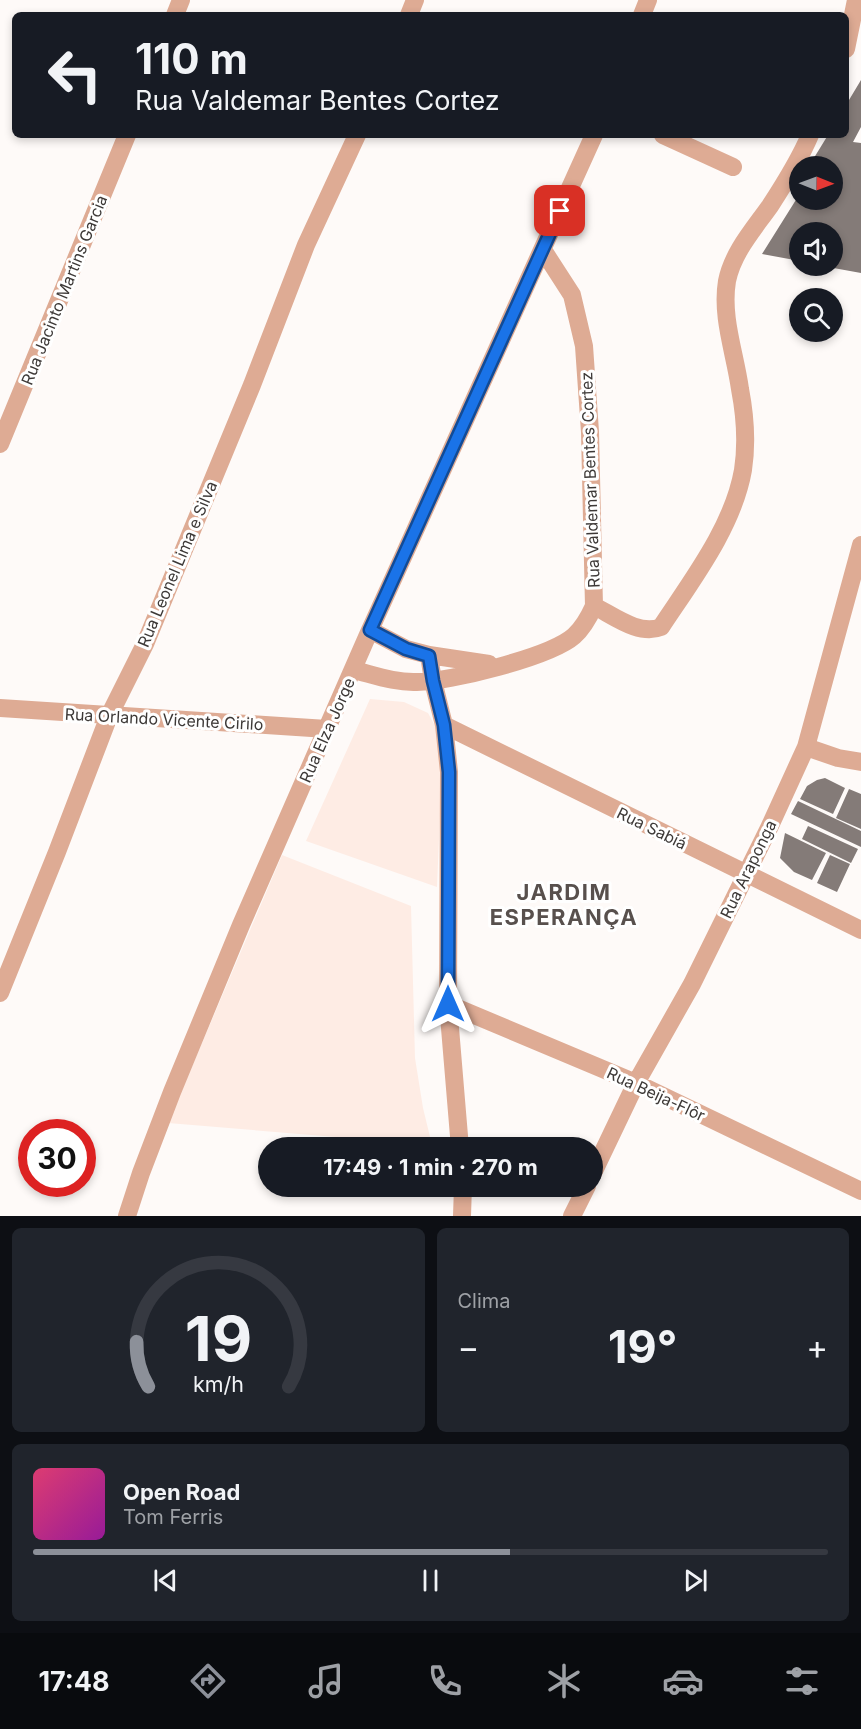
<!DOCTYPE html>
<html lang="pt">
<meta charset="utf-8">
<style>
body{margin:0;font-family:Inter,sans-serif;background:#20242c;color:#f1f3f6;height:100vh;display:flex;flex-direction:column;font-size:22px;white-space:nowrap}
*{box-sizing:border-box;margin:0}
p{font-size:20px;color:#9ea1a6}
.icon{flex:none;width:33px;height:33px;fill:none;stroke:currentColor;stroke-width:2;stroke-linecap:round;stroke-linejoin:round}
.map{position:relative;height:1216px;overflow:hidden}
.drawer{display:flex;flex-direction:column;gap:12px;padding:12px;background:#0d0f14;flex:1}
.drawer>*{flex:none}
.guide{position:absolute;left:12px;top:12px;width:837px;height:126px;border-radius:9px;box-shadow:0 3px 9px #0003;background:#171b24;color:#f1f3f6;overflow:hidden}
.needle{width:39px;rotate:91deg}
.fabs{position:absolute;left:789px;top:156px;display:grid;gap:12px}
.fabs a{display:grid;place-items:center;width:54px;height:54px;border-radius:50%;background:#171b24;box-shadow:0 3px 9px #0003;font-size:30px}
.speed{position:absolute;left:18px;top:1119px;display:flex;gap:12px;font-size:30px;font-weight:700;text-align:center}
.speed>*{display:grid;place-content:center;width:78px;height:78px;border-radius:50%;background:#171b24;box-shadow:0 3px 9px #0003;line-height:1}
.speed .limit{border:9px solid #d22;background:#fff;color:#111}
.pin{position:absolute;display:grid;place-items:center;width:51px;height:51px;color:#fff;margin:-26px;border-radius:12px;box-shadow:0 3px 9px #0006}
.me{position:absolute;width:66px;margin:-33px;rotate:0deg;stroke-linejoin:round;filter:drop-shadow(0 0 4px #0008)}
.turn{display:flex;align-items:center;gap:21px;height:126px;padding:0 24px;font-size:27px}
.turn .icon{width:78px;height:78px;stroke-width:2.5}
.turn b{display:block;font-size:42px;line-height:51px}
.big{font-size:45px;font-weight:700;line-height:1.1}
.drawer .card{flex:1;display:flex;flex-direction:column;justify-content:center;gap:9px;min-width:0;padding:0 21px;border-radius:9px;background:#20242c}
.drawer .dial{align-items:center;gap:0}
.dial svg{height:156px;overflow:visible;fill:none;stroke:#363941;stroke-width:7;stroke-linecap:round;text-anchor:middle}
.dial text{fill:#f1f3f6;stroke:none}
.song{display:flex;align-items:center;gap:18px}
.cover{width:72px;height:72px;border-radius:9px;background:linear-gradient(135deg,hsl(340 70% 55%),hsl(300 70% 35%))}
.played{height:6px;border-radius:3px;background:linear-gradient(90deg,#8c9099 60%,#363941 60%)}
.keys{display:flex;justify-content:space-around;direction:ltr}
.heat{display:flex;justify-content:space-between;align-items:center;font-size:33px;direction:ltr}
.drawer .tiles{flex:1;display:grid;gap:12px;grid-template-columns:1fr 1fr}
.card:last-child{grid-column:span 2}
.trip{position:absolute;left:258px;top:1137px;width:345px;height:60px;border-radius:30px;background:#171b24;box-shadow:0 3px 9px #0003;font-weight:700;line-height:60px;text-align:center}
.dock{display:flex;height:96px;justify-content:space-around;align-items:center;background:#090b0e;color:#9ea1a6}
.dock .icon{width:42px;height:42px}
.dock .active{color:#8c9099}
.dock b{font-size:27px;color:#f1f3f6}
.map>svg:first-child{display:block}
</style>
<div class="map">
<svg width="861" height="1216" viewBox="0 0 861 1216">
<rect width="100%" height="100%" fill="#fefaf8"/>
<path fill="#feece4" d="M370,699L404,702L428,713L440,735L442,766L437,887L306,841Z
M282,855L411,906L415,1058L423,1108L432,1145L168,1123Z"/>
<path fill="#847b78" d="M861,80V127L853,142L861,143V273L828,267L832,266V232H800V261L762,254L799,195L794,191L800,181V200H832V166H809L828,135H846V105Z
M825,778L845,788L833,814L800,799L807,786L817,780Z
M849,789L861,794V829L836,818Z
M798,801L861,831V847L791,814Z
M808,826L858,849L851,863L802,839Z
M785,833L826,853L812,880L794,872L780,858Z
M830,855L850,864L837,892L817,883Z"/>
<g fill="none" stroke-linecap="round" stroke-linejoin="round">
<path stroke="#deab94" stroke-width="18" d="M175,15L181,0
M409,15L415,0
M642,15L648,0
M846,49L856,0
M663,135L733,167
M0,444L127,135
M594,606C614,616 639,636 661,627C692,580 733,527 743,470C747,444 745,415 740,389C735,353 721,317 727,281C733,252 753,230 770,206C785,183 799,161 810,135
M370,630L406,649L429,655L489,664
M429,655L433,681L444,725L449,772L448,1004L460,1148
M354,670C374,675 396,683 417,682C449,682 550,657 574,636C583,628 589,617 594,606L590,432L584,346L572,295L543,250
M0,708L327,729
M444,725L861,930
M806,747L838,758L861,762
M0,993L57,852L109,716L145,644L252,385L306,245L357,135
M448,1004L636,1083L861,1191
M592,1175L636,1083L692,984L769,828L806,747L861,545
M127,1216L141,1173L172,1092L241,925L370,630L594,135
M462,1216L463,1186
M572,1216L587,1186"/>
</g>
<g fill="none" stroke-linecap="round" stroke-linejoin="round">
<defs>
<path id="route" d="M448,1004L449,772L444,725L433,681L429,656L406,649L370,630L560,211"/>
</defs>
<use href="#route" stroke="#114b97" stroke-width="15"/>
<use href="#route" stroke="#1a73e8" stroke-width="10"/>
</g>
<g text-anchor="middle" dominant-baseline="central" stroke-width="6" stroke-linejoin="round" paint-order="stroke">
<g font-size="16" fill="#3d3937" stroke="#fff">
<text transform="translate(64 290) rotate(-68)">Rua Jacinto Martins Garcia</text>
<text transform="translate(590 480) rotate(-92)">Rua Valdemar Bentes Cortez</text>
<text transform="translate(177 564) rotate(-67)">Rua Leonel Lima e Silva</text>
<text transform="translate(164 719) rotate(3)">Rua Orlando Vicente Cirilo</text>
<text transform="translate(327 730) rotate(-66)">Rua Elza Jorge</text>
<text transform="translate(652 828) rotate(26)">Rua Sabiá</text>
<text transform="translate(748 869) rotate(-64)">Rua Araponga</text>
<text transform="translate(656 1094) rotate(25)">Rua Beija-Flôr</text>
</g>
<g font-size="22" font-weight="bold" letter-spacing="1.5" fill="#58504d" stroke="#fff">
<text x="564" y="892">JARDIM<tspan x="564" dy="25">ESPERANÇA</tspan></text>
</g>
</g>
</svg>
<div class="fabs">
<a><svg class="needle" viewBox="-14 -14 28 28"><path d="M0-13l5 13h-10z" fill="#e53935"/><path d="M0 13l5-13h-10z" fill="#9ea1a6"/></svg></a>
<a><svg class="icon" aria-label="sound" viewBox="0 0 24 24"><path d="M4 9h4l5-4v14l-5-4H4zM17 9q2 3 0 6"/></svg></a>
<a><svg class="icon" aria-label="search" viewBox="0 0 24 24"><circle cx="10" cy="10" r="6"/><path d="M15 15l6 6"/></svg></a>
</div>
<div class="speed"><div class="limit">30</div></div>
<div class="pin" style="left:560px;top:211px;background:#d93025"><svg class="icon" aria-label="arrive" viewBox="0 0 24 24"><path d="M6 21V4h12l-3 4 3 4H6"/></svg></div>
<svg class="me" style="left:448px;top:1004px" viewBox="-20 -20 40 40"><path d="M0-17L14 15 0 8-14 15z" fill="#1a73e8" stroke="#fff" stroke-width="4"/></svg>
<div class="trip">17:49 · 1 min · 270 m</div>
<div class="guide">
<div class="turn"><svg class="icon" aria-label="left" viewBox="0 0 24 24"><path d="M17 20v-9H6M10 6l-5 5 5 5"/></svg><div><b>110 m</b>Rua Valdemar Bentes Cortez</div></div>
</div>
</div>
<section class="drawer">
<div class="tiles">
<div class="card dial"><svg viewBox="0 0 100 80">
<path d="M14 69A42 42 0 1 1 86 69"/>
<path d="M14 69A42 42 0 0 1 8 46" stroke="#8c9099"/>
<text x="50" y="56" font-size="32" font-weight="700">19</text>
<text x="50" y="72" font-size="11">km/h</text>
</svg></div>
<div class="card"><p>Clima</p>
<div class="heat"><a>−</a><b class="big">19°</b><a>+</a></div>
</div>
<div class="card">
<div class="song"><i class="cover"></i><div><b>Open Road</b><p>Tom Ferris</p></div></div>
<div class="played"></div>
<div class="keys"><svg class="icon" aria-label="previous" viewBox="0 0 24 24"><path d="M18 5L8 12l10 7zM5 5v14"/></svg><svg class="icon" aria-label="pause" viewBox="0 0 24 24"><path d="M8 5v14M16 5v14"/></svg><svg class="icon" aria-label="next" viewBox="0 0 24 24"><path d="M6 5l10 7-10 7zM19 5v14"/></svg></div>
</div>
</div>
</section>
<nav class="dock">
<b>17:48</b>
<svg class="icon active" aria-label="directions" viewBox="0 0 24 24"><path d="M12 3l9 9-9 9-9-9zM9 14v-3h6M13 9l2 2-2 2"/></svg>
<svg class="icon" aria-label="music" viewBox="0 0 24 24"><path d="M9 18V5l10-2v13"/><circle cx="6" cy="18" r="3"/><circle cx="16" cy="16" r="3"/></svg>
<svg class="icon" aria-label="phone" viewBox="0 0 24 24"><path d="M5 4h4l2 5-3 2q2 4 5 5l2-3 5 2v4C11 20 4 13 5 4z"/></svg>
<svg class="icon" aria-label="climate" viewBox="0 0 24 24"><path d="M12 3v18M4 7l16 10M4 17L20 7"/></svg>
<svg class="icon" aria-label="car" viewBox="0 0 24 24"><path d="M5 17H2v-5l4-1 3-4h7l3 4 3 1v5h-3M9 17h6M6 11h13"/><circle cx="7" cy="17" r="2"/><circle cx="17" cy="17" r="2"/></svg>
<svg class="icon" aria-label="filters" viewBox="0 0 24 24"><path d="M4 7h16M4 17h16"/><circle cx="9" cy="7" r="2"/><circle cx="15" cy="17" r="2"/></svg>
</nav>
